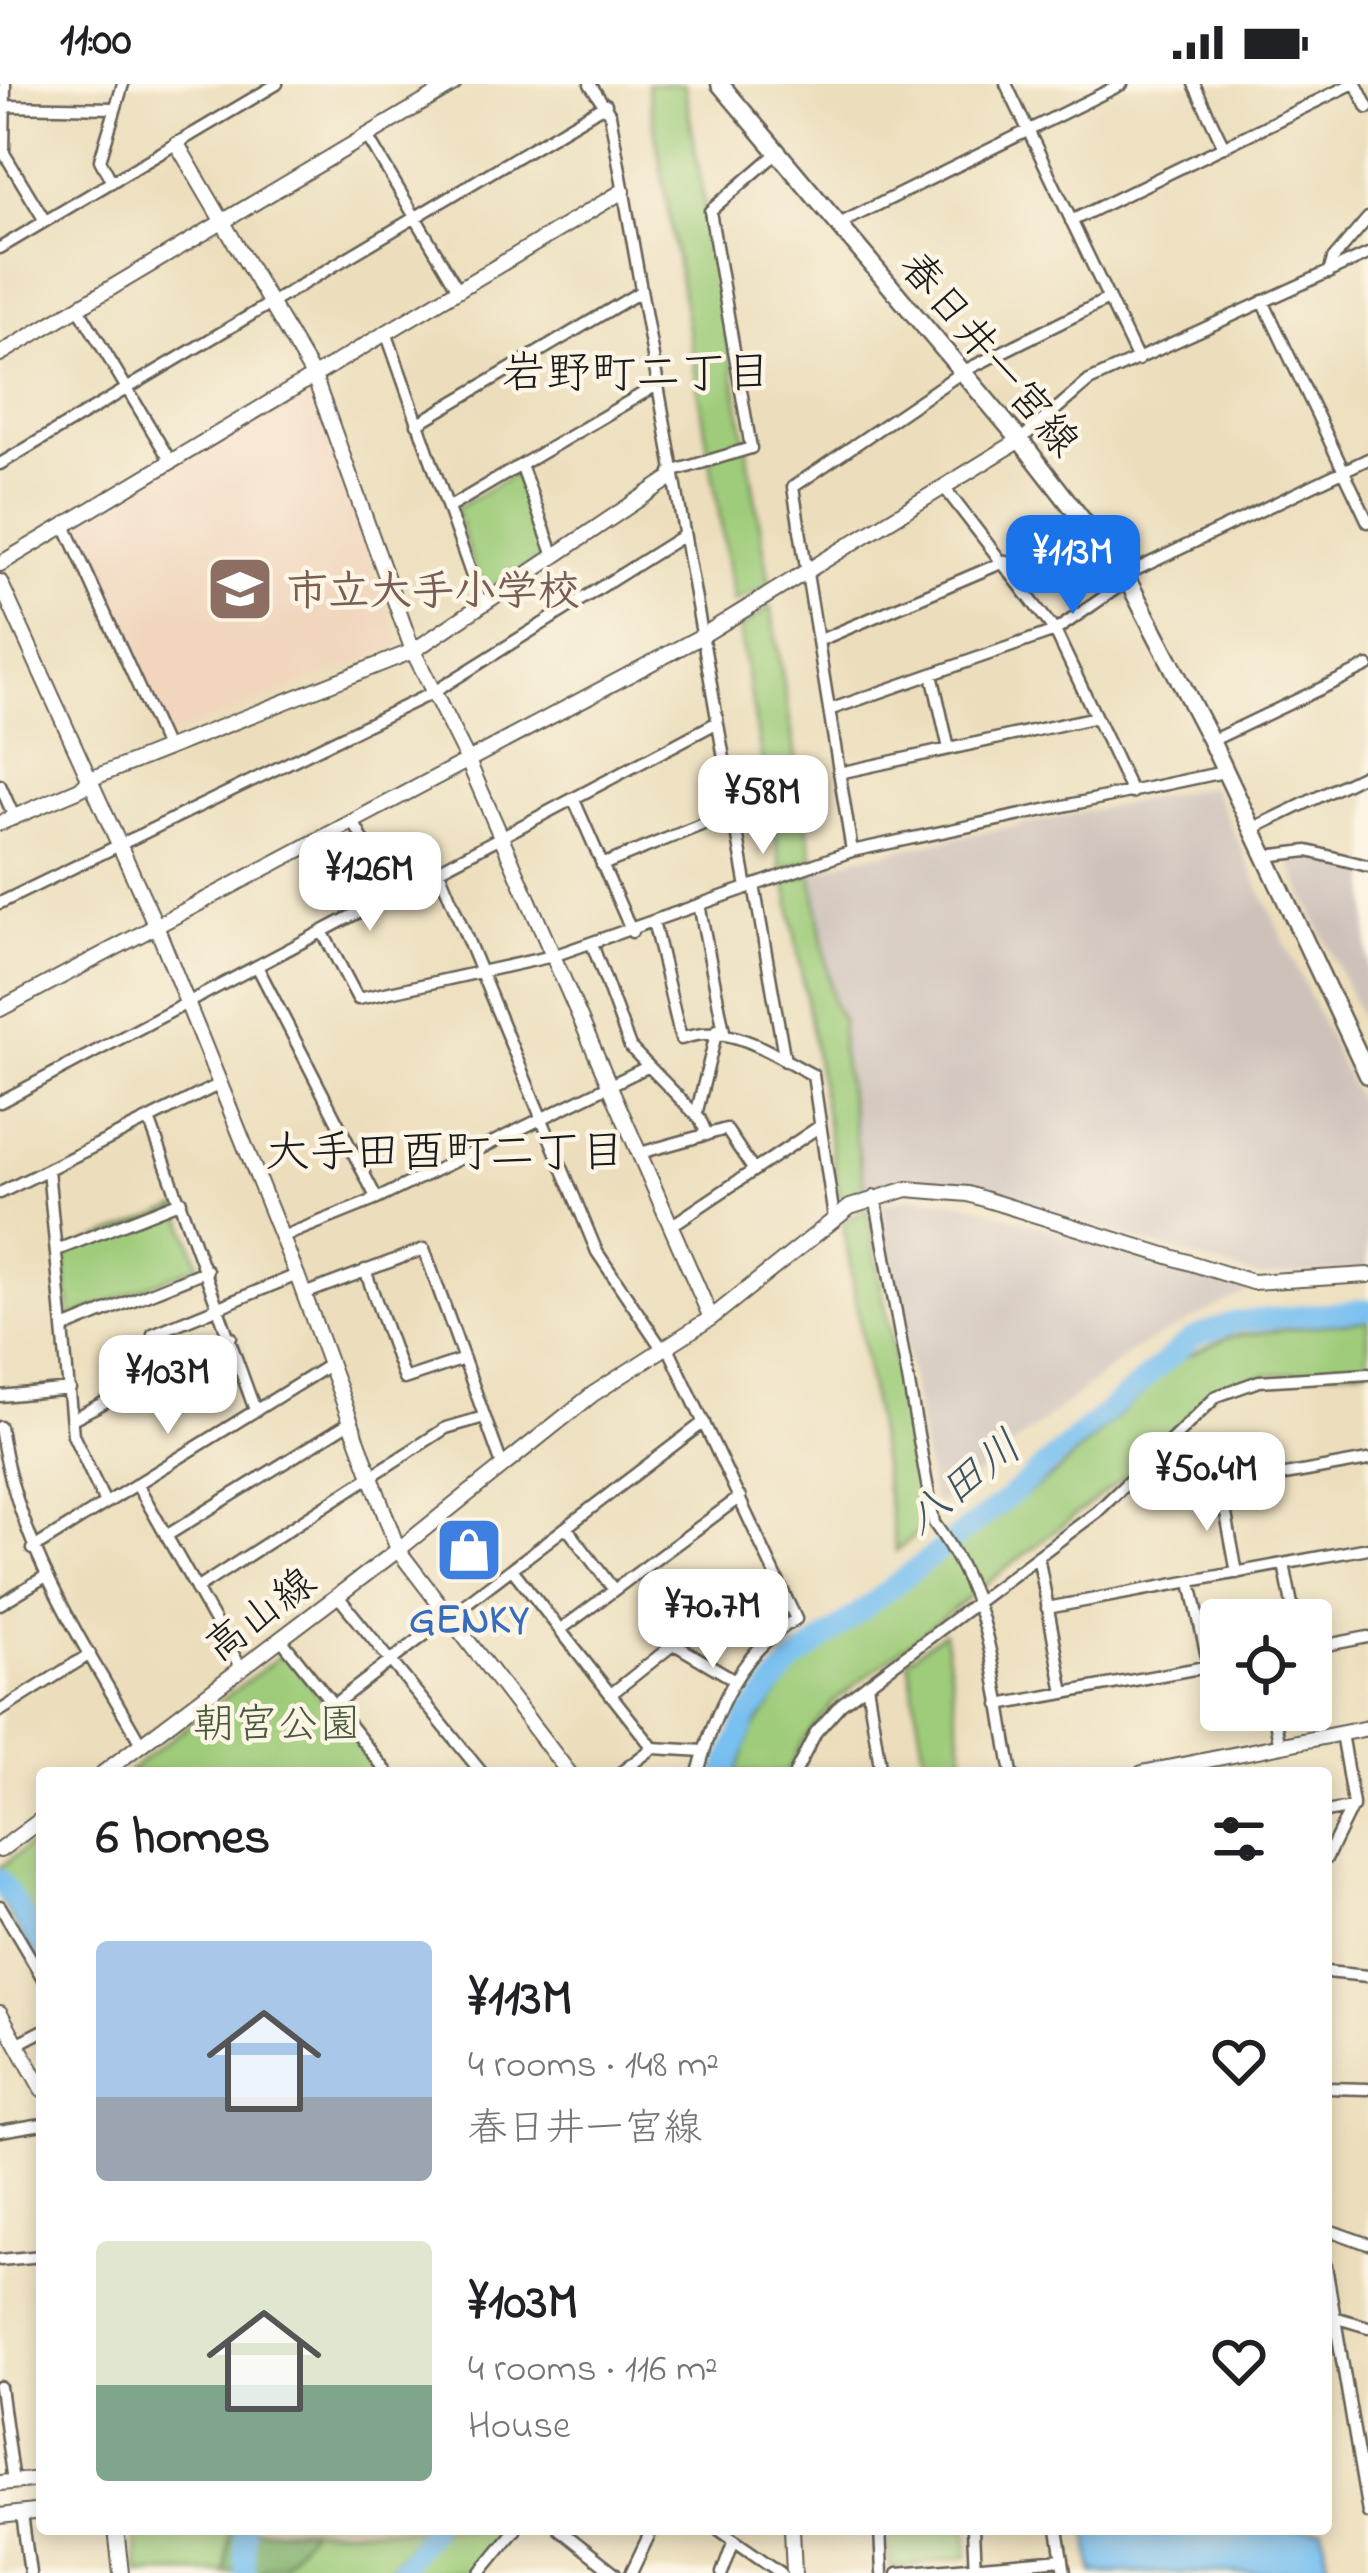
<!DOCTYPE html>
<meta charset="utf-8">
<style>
body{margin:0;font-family:"Indie Flower","Klee One",sans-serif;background:#f6f6f6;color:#202124;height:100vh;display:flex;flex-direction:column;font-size:45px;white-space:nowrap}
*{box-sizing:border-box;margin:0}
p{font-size:39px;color:#757577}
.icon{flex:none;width:66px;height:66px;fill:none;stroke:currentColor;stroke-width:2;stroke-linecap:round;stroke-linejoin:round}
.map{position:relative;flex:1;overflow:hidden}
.sheet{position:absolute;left:36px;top:1683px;width:1296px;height:768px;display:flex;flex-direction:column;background:#fff;border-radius:12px;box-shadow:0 6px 18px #0003}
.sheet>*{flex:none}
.tools{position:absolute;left:1200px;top:1515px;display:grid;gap:24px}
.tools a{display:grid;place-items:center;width:132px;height:132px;border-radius:12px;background:#fff;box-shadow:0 6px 18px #0003;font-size:60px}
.price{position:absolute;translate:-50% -102px;padding:0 27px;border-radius:24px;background:#fff;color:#222;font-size:39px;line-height:78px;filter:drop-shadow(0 3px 6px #0008)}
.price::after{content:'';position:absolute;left:50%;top:72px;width:36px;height:27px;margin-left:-18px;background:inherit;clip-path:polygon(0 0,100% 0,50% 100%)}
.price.active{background:#1a73e8;color:#fff}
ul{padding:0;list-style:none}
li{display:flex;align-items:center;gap:36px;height:300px;padding:0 60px}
li span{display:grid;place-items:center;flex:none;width:336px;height:240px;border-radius:12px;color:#555}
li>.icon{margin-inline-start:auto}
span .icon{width:144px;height:144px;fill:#fffc;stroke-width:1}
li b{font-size:51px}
h2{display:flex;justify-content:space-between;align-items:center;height:144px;padding:0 60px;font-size:51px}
.status{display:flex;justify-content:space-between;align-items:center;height:84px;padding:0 60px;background:#fff;direction:ltr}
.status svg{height:33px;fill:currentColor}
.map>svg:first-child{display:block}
.built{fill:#f1d5bd}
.industrial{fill:#cec1ba}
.green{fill:#9fcc7a;stroke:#5e744b;stroke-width:3}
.forest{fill:#7fb06a;stroke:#4e6643;stroke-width:3}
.water{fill:#78c0f0;stroke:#4a6e86;stroke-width:3}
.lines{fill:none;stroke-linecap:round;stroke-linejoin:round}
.river{stroke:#78c0f0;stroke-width:21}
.street-casing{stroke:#656054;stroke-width:15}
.secondary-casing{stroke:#656054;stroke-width:18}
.primary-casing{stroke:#656054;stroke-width:21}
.street{stroke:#fff;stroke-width:10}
.secondary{stroke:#fff;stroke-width:14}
.primary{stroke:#fff;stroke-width:16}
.labels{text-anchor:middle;stroke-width:9;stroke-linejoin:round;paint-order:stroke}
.street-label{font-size:42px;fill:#1c1c1c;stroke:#fcf5e5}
.education-label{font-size:42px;font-weight:bold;fill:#785e54;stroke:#fcf5e5;text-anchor:start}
.shop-label{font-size:42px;font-weight:bold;fill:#366cbe;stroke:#fcf5e5}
.park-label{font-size:42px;fill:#4a5a3d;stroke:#fcf5e5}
.neighbourhood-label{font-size:45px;fill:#1c1c1c;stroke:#fcf5e5}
.water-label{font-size:45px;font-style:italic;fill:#3c5566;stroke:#fcf5e5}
</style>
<div class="status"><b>11:00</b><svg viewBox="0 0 49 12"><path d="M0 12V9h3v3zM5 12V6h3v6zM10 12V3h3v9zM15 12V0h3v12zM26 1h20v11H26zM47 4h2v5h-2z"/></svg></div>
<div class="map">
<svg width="1368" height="2489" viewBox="0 0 1368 2489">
<rect width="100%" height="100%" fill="#fcf5e5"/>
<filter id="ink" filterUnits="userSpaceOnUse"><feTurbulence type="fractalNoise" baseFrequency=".00833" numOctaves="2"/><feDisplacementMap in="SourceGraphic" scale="24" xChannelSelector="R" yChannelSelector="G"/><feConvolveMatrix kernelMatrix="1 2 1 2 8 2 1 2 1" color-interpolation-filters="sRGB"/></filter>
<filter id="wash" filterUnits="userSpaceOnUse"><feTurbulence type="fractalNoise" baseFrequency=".004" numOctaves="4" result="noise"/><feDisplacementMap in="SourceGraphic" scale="48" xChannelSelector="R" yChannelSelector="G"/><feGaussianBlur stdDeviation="2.7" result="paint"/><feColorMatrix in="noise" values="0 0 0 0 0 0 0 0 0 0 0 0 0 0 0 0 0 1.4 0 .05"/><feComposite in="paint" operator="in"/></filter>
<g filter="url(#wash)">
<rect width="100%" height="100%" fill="#ecdebc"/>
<!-- built -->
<path class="built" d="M304,308L312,311L401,561L166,653L75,444Z"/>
<!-- industrial -->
<path class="industrial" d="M1207,703L1214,706L1368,1039V1184L1258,1193L954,1100L906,1098L865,1108L841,965L842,937L834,919L813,789L853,775Z
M1307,771L1368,786V949L1288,775Z
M912,1113L963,1118L1250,1206L1135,1265L939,1420L933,1416L881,1121Z"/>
<!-- green -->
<path class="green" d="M647,0H684L770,500L734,518Z
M515,390L545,473L482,509L455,425Z
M771,523L813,776L781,785L739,545Z
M812,790L833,919L842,937L841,965L865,1108L841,1120L786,798Z
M179,1123L199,1181L70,1234L64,1168Z
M867,1125L926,1443L896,1467L843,1138Z
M1368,1236V1284L1265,1291L1220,1302L1126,1392L833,1618L801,1659L787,1689H736L752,1646L805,1575L1057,1388L1179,1276L1231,1252Z
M944,1548L966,1689H927L908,1575Z
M281,1571H287L381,1689H126Z
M42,1752V1886L0,1814V1783Z
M133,2445H420L385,2489H139Z
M442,2445H509L473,2489H408Z
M886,2445H967L968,2473L891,2484Z"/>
<!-- forest -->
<path class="forest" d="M230,2445H308V2449L283,2481L265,2483L262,2489H225Z"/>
<!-- water -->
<path class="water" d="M1087,2445H1323L1328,2480L1271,2489H1093Z"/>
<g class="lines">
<!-- river -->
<path class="river" d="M724,1689L747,1633L792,1580L1009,1413L1192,1254L1234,1238L1368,1225
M0,1795L42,1862
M244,2445L245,2489
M398,2489L431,2445"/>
</g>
</g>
<g filter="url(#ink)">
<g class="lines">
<defs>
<path id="street" d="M5,0L4,69L45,137
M590,0L610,30L747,804
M1006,0L1138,276
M1194,0L1224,63
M1356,0L1368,24
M3,22L115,24
M367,52L459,207
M112,98L100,76L123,0
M1071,137L1352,0
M837,141L1122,0
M0,164L277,0
M1329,189L1333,175L1368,134
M1263,217L1368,438
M78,223L171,378
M387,251L482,521
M417,340L640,208
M1020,356L1089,297L1368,170
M0,380L606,20
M521,381L554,472
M671,388L751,364L710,127L777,69
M943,402L1055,547L1132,709
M448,424L657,301
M65,441L166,664
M1125,491L1368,375
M818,557L1006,477
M932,590L949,665
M829,626L1055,547L1127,497
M1211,657L1368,582
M839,689L1096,633
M0,701L15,735
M574,716L632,848
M354,739L393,812
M1252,745L1368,689
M852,767L793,403L962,288L1108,215
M1265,772L1308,767L1368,782
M602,781L733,728
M439,787L597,1168L663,1266
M754,801L785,977
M0,819L434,608L681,453
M700,825L724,947
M654,841L681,955C730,937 770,969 813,991L834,1134
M323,849L358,915L553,872L852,767L1224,688
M592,860L630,963L700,1035L707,1051
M258,884L377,1115
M0,1018L716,639
M696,1031L717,946
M149,1035L255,1326
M640,1069L726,1045L753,1085
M48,1085L73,1351L105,1419
M0,1109L220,1000
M875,1112L934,1439C992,1517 994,1596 1012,1689
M671,1142L820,1042
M282,1153L377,1115L647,983
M57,1166L181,1117
M365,1186L404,1295L464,1275
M304,1210L424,1165L502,1381
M64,1244L207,1186
M153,1250L297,1191
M668,1263L796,1535C739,1568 714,1629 698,1689
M0,1312L70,1305
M72,1335L231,1253
M0,1343C18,1464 82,1556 141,1660
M1135,1391L1174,1411L1368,1376
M137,1400L241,1584
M1221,1403L1237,1489
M567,1444L614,1506
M166,1452L350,1338
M32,1465L329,1281
M1038,1472L1064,1609
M1284,1480L1295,1536
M512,1485L653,1664
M1191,1498L1209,1583
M196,1505L446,1344L484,1333
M337,1511L482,1689
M0,1520L46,1492
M1047,1524L1368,1464
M560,1546L740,1413
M280,1554L388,1689
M1311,1564L1368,1553
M867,1600L881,1689
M611,1610L674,1560L735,1596
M333,1621L704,1338
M999,1621L1221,1580
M1273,1626L1280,1663
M0,1627L90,1570
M620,1689L653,1664L704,1667
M795,1689L816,1648L841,1620L1097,1428L1217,1312L1259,1297L1368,1290
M1326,1728L1353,1723
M1326,1775L1353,1720L1341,1649
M0,1822L42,1893
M1326,1888L1368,1892
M17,1960L42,1947
M1326,2004L1368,2005
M0,2047L42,2040
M1326,2145L1368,2160
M0,2176L42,2172
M1326,2182L1368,2429
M1334,2233L1368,2243
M0,2303L13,2398
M22,2430L30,2489
M559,2445L615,2489
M718,2445L781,2489
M880,2445L882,2489
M973,2445L975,2489
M1058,2445L1065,2489
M480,2489L516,2445
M631,2489L652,2445
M722,2489L734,2456
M898,2489L1063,2475"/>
<path id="secondary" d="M177,60L315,295L413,567L468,677L711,1234
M0,270L454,0
M0,480L623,107
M0,498L157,844L297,1191L398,1466L569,1689
M0,739L80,705L90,695L413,567L672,393
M0,925L700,553L1020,356
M103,1689L398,1466L593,1310L711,1234L850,1123L907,1105L968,1110L1252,1198L1368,1191
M1142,1689L1368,1644
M0,1766L42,1735
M0,1929L42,2005
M0,2399L42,2395
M0,2432L42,2427
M116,2445L121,2489
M792,2445L794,2489"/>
<path id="primary" d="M720,0L1020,356L1125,491L1211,657L1368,991"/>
</defs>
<!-- street casing -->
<use href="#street" class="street-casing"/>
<!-- secondary casing -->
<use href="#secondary" class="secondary-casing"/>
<!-- primary casing -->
<use href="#primary" class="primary-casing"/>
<!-- street -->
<use href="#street" class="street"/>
<!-- secondary -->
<use href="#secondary" class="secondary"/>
<!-- primary -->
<use href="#primary" class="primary"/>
</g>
</g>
<!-- icons -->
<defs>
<symbol id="school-square" viewBox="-11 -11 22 22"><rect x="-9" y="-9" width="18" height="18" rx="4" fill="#8d6e63" stroke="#fcf5e5"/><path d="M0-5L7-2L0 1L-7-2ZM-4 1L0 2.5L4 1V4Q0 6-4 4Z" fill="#fff"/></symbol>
<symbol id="shop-square" viewBox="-11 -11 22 22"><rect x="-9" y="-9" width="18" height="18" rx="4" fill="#3f7fe0" stroke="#fcf5e5"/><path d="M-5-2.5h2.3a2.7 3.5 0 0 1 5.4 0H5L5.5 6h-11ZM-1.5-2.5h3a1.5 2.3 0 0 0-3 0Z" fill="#fff"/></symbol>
</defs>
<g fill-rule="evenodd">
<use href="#school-square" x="202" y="467" width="76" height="76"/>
<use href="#shop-square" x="431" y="1428" width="76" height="76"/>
</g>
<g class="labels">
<!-- street labels -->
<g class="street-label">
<text transform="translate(991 269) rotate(50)" y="15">春日井一宮線</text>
<text transform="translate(259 1529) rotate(-37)" y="15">高山線</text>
</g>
<!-- education labels -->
<g class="education-label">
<text x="286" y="520">市立大手小学校</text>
</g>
<!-- shop labels -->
<g class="shop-label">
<text x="469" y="1548">GENKY</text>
</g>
<!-- park labels -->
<g class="park-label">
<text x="277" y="1653">朝宮公園</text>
</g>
<!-- neighbourhood labels -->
<g class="neighbourhood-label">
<text x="636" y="303">岩野町二丁目</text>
<text x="445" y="1082">大手田酉町二丁目</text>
</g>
<!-- water labels -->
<g class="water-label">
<text transform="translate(962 1397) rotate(-39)" y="16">八田川</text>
</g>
</g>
</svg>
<div class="tools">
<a><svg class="icon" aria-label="locate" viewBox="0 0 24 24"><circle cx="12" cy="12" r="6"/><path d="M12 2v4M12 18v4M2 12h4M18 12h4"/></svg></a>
</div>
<b class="price active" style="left:1073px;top:533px">¥113M</b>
<b class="price" style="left:763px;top:773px">¥58M</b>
<b class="price" style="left:370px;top:850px">¥126M</b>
<b class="price" style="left:168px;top:1353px">¥103M</b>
<b class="price" style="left:1207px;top:1450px">¥50.4M</b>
<b class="price" style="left:713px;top:1587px">¥70.7M</b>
<section class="sheet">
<h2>6 homes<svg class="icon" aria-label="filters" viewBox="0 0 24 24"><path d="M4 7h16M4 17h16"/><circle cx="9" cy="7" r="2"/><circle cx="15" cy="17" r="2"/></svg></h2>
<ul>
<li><span style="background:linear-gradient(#a9c7e8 65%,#9aa5b1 0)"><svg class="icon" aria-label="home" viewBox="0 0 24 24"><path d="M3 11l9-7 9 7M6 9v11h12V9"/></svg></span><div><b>¥113M</b><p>4 rooms · 148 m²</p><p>春日井一宮線</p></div><svg class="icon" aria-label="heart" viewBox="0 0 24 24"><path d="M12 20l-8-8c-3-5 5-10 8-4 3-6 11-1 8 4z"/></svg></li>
<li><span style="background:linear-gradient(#dfe7d0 60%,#7fa58c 0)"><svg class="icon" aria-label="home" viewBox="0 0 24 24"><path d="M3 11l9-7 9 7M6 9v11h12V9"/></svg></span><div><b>¥103M</b><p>4 rooms · 116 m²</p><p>House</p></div><svg class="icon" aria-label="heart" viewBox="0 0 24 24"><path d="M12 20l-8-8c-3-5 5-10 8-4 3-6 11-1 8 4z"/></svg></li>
</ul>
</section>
</div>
